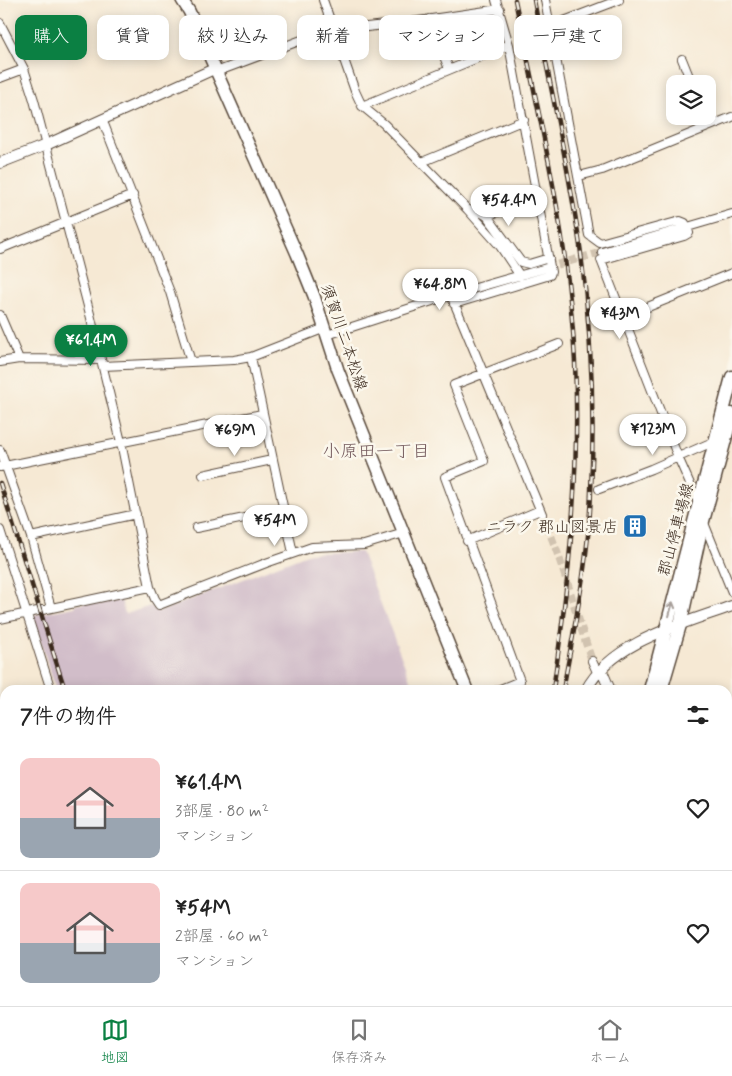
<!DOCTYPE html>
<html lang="ja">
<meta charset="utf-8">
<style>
body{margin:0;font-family:Mynerve,"Klee One",sans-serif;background:#f6f6f6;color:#222;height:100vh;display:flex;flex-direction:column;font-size:19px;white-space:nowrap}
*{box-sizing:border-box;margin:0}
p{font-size:16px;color:#767676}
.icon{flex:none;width:28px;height:28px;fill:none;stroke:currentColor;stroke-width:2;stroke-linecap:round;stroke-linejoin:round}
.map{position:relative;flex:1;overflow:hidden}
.panel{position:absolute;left:0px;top:685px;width:732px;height:321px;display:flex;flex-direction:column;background:#fff;border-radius:15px 15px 0 0;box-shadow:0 2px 12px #0003}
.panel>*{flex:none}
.guide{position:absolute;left:15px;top:15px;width:702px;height:45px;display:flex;gap:10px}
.buttons{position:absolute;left:666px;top:75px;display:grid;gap:10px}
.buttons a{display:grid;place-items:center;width:50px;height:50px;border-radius:10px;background:#fff;box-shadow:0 2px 12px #0003;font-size:25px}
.price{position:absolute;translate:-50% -42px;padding:0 11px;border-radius:18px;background:#fff;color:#222;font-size:16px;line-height:32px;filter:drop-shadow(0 1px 2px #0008)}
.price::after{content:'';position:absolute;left:50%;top:30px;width:15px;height:11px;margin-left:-8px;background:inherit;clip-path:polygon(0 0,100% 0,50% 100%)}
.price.selected{background:#0b8043;color:#fff}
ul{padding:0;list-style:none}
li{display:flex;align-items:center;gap:15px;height:125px;padding:0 20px}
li+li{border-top:1px solid #e0e0e0}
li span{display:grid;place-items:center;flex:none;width:140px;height:100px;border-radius:10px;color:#555}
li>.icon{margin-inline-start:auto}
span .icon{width:60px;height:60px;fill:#fffc;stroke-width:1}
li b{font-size:21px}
h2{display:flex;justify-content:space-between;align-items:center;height:60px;padding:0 20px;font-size:21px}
.pill{padding:0 18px;border-radius:10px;background:#fff;box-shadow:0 2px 12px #0003;font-size:18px;line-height:45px}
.pill.selected{background:#0b8043;color:#fff}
.tab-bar{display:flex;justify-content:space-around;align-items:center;height:70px;border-top:1px solid #e0e0e0;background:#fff;font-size:14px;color:#767676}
.tab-bar a{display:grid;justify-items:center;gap:2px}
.tab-bar .selected{color:#0b8043}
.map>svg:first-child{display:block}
.industrial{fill:#d1bdc9}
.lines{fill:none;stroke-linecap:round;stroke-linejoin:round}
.minor-tunnel{stroke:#d1c3b0;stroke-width:8;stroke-dasharray:8 4;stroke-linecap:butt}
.minor-casing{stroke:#574739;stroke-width:10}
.tertiary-casing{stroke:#574739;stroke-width:12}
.secondary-casing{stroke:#574739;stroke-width:14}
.primary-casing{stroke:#574739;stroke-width:15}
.minor{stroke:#fff;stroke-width:8}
.tertiary{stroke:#fff;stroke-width:10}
.secondary{stroke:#fff;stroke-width:11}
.primary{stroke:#fff;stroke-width:12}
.rail-casing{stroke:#3b2a1e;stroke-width:4.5}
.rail{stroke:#fbf7ec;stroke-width:2.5;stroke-dasharray:8;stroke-linecap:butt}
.oneway{stroke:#a79f9a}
.labels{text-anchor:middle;stroke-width:5;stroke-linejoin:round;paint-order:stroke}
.street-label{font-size:16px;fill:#3b2a1e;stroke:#fbf7ec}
.poi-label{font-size:16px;fill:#3b2a1e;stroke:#fbf7ec;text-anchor:end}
.neighbourhood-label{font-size:18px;fill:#73595c;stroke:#fbf7ec}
</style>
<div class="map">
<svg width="732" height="1006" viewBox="0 0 732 1006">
<rect width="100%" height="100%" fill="#fbf7ec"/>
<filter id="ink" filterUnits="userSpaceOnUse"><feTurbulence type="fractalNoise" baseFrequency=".02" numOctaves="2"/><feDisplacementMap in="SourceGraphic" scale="10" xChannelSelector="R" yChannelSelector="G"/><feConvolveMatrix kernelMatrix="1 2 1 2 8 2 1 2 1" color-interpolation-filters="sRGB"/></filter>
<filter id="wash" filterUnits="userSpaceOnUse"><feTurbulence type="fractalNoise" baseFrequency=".0096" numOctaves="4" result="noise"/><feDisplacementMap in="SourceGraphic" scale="20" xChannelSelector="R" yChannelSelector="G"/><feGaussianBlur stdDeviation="1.12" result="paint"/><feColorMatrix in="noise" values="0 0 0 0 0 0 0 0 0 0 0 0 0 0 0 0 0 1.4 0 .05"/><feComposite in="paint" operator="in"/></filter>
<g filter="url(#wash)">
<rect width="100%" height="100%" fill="#f6e9d4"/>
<!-- industrial -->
<path class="industrial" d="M361,552L414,690H56L32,615L75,607L76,605L120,596L125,614L151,606L159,612L310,553Z
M732,847V981L728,971V849Z
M41,1001H484L483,1006H42Z"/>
</g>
<g filter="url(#ink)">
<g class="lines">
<!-- minor-tunnel -->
<path class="minor-tunnel" d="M546,268L602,252
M542,514C563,561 575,612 592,661"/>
<defs>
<path id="minor" d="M323,0L355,91L362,106L384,124L468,210L500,246L520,276
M545,0L589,235L600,243L680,221L685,223L689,233L684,236L601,260L678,457L698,502
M429,19L449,69
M0,23L24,69L34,100L90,314L121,442L150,587L155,599L159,605L266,563L312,547L364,545L404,533
M551,26L619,0
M682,59L692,84
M216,72L323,32L411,22L500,9
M0,78L24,69
M362,106L509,45
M102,119L170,292L191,362
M422,162L524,120
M579,176L602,170L732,117
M468,210L479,211L487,216L521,262L529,264L549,258
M487,216L538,196
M0,249L133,195
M602,252L732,214
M451,295L542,514
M454,304L550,275L551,272L509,45L496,0
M0,315L19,359
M623,317L732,273
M327,335L451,295L546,268
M251,357L293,553
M0,362L19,359L101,360
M103,366L234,360L251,357L325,328
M0,450L31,537L51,608
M0,467L262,414
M203,475L272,460
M599,489L651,469L715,441
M704,523L732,592
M196,528L283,510
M0,530L51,690
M31,537L136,514
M467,541L540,510
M0,619L150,587
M592,661L597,672
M498,690L520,681L445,477L484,461L454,385L559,344
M728,762L732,760
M0,774L5,773
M0,829L5,852
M728,846L732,844
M0,928L5,927
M37,1001L38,1006
M674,1001L675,1006
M5,1006L25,1001"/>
<path id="tertiary" d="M0,163L46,145L214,69
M601,669L610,690
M586,690C612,641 683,624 732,606
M520,1006L521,1001"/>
<path id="secondary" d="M182,0L189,11L202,39L297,254L314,296L338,370L467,690
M591,1001L593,1006"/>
<path id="primary" d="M650,690L732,377
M661,690L680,625L703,521L732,414
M728,999L730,1006
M710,1001L711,1006"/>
</defs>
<!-- minor casing -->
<use href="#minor" class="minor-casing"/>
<!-- tertiary casing -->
<use href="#tertiary" class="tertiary-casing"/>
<!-- secondary casing -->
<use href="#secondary" class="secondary-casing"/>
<!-- primary casing -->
<use href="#primary" class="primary-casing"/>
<!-- minor -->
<use href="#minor" class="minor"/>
<!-- tertiary -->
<use href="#tertiary" class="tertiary"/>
<!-- secondary -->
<use href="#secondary" class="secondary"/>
<!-- primary -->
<use href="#primary" class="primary"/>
<defs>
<path id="rail" d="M515,0C540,120 569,239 575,362C580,472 569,581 553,690
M534,0C549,82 568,163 580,246C591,327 595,410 591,491C589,558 575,624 563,690
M0,483L65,690
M168,1001L170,1006
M500,1006L501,1001"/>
</defs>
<!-- rail casing -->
<use href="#rail" class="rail-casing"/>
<!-- rail -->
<use href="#rail" class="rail"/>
</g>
<!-- one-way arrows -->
<defs><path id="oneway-shaft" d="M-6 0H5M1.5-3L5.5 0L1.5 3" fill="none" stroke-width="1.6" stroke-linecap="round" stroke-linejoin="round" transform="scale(1.25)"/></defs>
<use class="oneway" href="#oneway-shaft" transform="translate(671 609) rotate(-75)"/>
</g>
<!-- icons -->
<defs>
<symbol id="building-square" viewBox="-11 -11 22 22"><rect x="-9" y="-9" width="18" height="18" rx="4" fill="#1f6fb2" stroke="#fbf7ec"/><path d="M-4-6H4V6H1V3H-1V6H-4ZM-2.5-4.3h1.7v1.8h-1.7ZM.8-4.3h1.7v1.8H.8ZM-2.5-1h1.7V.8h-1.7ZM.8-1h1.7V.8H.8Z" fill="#fff"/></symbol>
</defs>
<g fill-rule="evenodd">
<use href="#building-square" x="621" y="512" width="28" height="28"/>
</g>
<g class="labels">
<!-- street labels -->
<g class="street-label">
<text transform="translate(345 337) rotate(71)" y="6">須賀川二本松線</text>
<text transform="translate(675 529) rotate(-75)" y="6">郡山停車場線</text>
</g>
<!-- poi labels -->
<g class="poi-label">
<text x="618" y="532">ニラク 郡山図景店</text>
</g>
<!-- neighbourhood labels -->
<g class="neighbourhood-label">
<text x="376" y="457">小原田一丁目</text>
</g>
</g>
</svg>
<div class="buttons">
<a><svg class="icon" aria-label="layers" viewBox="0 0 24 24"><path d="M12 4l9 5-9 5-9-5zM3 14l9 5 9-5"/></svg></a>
</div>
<b class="price" style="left:509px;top:227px">¥54.4M</b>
<b class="price" style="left:440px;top:311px">¥64.8M</b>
<b class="price" style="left:620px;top:340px">¥43M</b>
<b class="price selected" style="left:91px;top:367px">¥61.4M</b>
<b class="price" style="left:653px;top:456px">¥123M</b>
<b class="price" style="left:235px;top:457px">¥69M</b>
<b class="price" style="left:275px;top:547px">¥54M</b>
<div class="guide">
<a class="pill selected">購入</a>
<a class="pill">賃貸</a>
<a class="pill">絞り込み</a>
<a class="pill">新着</a>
<a class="pill">マンション</a>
<a class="pill">一戸建て</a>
</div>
<section class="panel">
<h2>7件の物件<svg class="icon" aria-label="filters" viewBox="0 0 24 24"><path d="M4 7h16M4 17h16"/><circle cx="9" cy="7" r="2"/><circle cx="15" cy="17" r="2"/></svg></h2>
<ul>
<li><span style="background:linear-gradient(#f6c9c9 60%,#9aa5b1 0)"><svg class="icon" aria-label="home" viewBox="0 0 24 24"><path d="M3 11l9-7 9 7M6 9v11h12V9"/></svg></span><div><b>¥61.4M</b><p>3部屋 · 80 m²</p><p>マンション</p></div><svg class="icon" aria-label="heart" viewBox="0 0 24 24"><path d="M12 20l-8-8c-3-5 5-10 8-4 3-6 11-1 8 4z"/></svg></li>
<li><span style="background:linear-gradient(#f6c9c9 60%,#9aa5b1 0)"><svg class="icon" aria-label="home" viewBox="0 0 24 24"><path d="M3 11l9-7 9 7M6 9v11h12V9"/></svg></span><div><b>¥54M</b><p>2部屋 · 60 m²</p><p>マンション</p></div><svg class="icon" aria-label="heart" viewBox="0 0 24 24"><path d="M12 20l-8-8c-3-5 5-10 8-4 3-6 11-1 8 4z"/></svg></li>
</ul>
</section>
</div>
<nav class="tab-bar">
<a class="selected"><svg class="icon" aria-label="map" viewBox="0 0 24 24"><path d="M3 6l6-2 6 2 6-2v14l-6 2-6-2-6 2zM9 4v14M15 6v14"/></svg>地図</a>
<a><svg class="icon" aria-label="saved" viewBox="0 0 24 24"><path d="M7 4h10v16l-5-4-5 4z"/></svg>保存済み</a>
<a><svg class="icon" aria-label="home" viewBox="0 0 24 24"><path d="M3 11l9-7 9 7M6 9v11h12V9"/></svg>ホーム</a>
</nav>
